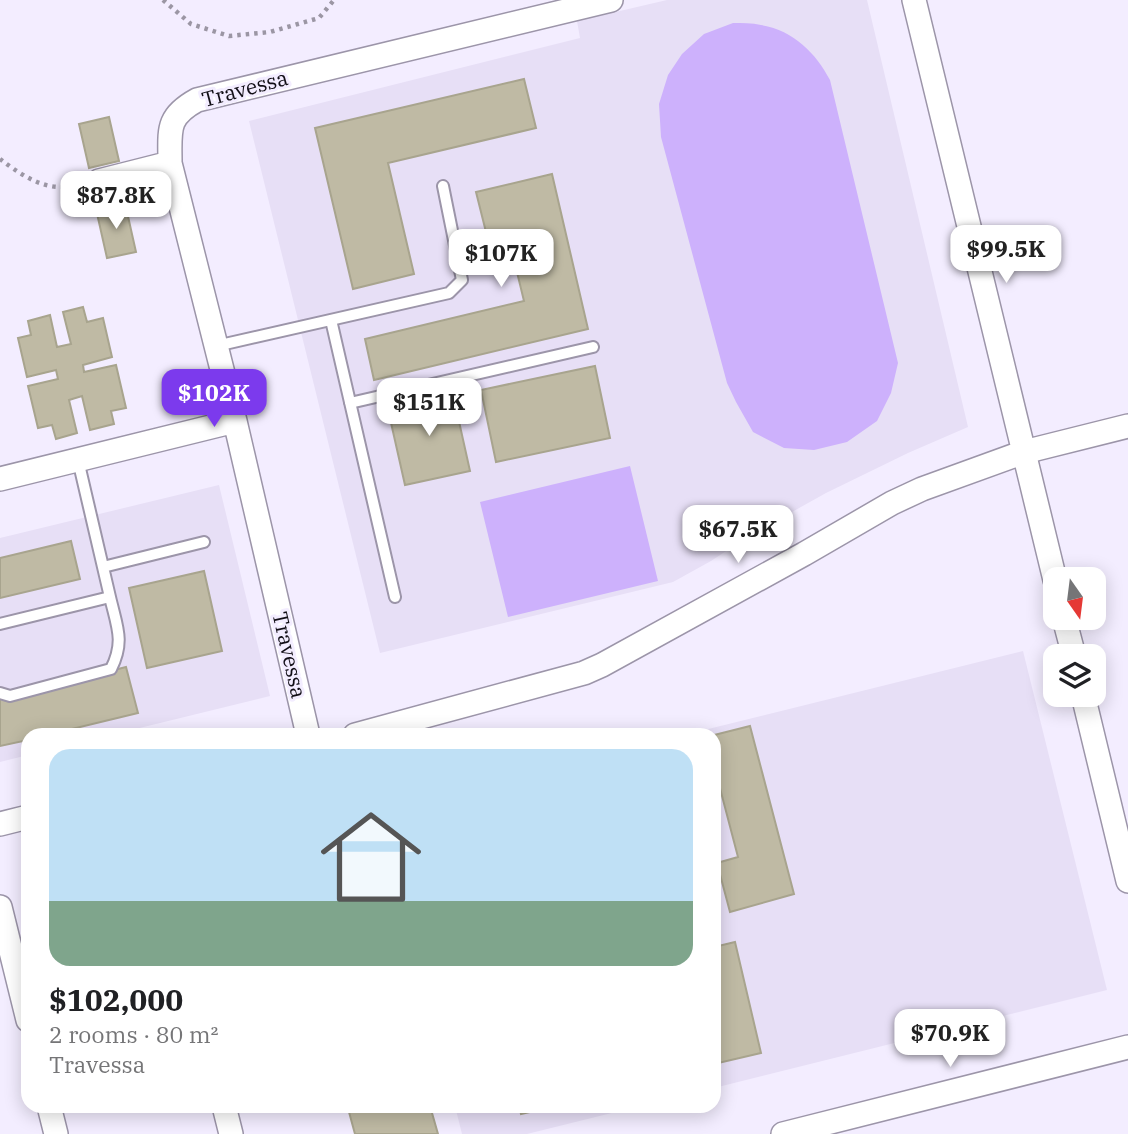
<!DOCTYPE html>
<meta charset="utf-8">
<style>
body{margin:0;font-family:"IBM Plex Serif",serif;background:#f2f2f2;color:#202124;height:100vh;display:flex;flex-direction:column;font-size:26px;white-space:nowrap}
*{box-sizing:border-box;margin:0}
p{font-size:23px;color:#757577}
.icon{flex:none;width:38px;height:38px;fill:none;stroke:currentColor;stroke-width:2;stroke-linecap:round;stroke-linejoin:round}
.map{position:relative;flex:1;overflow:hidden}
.panel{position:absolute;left:21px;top:728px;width:700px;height:385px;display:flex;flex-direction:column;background:#fff;border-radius:21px;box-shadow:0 4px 18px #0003}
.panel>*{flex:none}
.needle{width:46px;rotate:166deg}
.controls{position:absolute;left:1043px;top:567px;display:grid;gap:14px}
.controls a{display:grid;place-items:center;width:63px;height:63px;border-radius:14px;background:#fff;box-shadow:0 4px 18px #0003;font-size:35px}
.price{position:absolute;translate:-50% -60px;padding:0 16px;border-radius:14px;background:#fff;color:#222;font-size:23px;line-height:46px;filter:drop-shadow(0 2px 4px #0008)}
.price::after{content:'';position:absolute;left:50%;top:42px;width:21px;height:16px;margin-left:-10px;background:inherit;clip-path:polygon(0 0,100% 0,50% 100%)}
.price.on{background:#7c3aed;color:#fff}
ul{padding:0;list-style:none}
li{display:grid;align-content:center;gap:14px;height:371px;padding:0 28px}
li+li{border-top:2px solid #e0e0e0}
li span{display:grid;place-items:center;height:217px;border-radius:21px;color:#555}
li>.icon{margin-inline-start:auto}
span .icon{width:126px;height:126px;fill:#fffc;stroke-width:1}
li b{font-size:30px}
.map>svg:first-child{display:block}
.built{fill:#e7dff6}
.green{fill:#cdb1fc}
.building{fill:#bfbaa4;stroke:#a8a48e;stroke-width:2}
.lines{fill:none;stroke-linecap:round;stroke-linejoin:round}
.lane-casing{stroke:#9c95a9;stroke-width:14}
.street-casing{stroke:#9c95a9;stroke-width:26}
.path{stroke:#9b96a4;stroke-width:4.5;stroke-dasharray:3.5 5;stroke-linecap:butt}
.lane{stroke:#fff;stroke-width:10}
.street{stroke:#fff;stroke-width:23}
.labels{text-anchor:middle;stroke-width:6;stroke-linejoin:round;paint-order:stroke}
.street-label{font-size:21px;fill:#110e16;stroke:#f3edff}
</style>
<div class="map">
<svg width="1128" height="1134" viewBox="0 0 1128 1134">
<rect width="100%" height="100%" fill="#f3edff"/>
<!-- built -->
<path class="built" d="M667,0H867L968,427L908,453L826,493L749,536L711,561L673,582L380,653L249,121L580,38L577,21Z
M219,485L270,696L111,735H28V755L0,762V538Z
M1023,651L1107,990L714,1088V735H684Z
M455,1106H640L527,1134H462Z"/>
<!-- green -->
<path class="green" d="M733,23C742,23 752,23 761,25C793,30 816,53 830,80L898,363L891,393L877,421L847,442L814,450L784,448L753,432L736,402L727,383L661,137L659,104L668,75L682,54L704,34Z
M630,466L658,581L508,617L480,502Z"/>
<!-- building -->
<path class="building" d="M524,79L536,128L388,163L414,274L353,289L315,128Z
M109,117L119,161L89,168L79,124Z
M552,174L588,329L374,380L365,339L524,301L508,235L488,240L476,192Z
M125,203L136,252L107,258L96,209Z
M83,307L87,322L103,318L112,357L83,365L84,372L116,365L126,408L111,411L114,424L90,430L82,396L69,400L77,433L56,439L52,425L38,428L28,386L58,379L56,370L27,377L18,338L31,335L28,321L50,315L57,347L71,344L63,312Z
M595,366L610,438L496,462L481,390Z
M452,390L470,471L405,485L387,405Z
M71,541L80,579L0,598V558Z
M204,571L222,651L147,668L129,588Z
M126,667L138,713L47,735H28V740L0,746V699Z
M750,726L794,894L730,912L717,863L738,857L716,773L714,774V735Z
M735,942L761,1053L714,1064V947Z
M371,1106H430L438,1134H355L349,1112Z
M519,1106H556L521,1114Z"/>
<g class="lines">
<defs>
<path id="lane" d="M331,320L395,597
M216,346L449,293L462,280L443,186
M350,403L593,347
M78,460L110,597
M103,567L204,542
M0,624L110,597C117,627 125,641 111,669L10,696L0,693"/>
<path id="street" d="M914,0L1055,580
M99,181L170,163
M0,479L235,421
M1064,618L1074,656
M1083,695L1128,881
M308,735L235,421L170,163C170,130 166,117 197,100L611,0
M355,735L584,673L602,665L804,554L892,503L922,489L1024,452L1128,426
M0,824L28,817
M0,907L28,1020
M49,1106L56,1134
M224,1106L231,1134
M783,1134L1128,1047"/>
</defs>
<!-- lane casing -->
<use href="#lane" class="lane-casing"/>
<!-- street casing -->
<use href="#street" class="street-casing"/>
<!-- path -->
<path class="path" d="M163,0L191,24L229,36L270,32L319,18L334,0
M0,159C17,172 40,188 62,187C68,187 74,185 79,184"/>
<!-- lane -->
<use href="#lane" class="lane"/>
<!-- street -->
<use href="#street" class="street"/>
</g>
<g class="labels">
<!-- street labels -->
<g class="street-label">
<text transform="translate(245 89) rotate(-15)" y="7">Travessa</text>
<text transform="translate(289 655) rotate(77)" y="7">Travessa</text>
</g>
</g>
</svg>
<div class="controls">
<a><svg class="needle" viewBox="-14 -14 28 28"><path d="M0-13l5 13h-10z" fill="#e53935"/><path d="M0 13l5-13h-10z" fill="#757577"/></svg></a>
<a><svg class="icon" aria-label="layers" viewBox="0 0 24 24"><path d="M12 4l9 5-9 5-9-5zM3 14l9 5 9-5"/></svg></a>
</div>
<b class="price" style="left:116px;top:231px">$87.8K</b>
<b class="price" style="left:1006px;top:285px">$99.5K</b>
<b class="price" style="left:501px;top:289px">$107K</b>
<b class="price on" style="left:214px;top:429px">$102K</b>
<b class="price" style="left:429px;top:438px">$151K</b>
<b class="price" style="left:738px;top:565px">$67.5K</b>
<b class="price" style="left:950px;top:1069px">$70.9K</b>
<section class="panel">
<ul>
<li><span style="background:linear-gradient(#bfe0f5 70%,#7fa58c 0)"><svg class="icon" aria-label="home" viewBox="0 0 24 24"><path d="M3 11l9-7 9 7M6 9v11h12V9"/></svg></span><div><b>$102,000</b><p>2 rooms · 80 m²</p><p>Travessa</p></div></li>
</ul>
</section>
</div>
